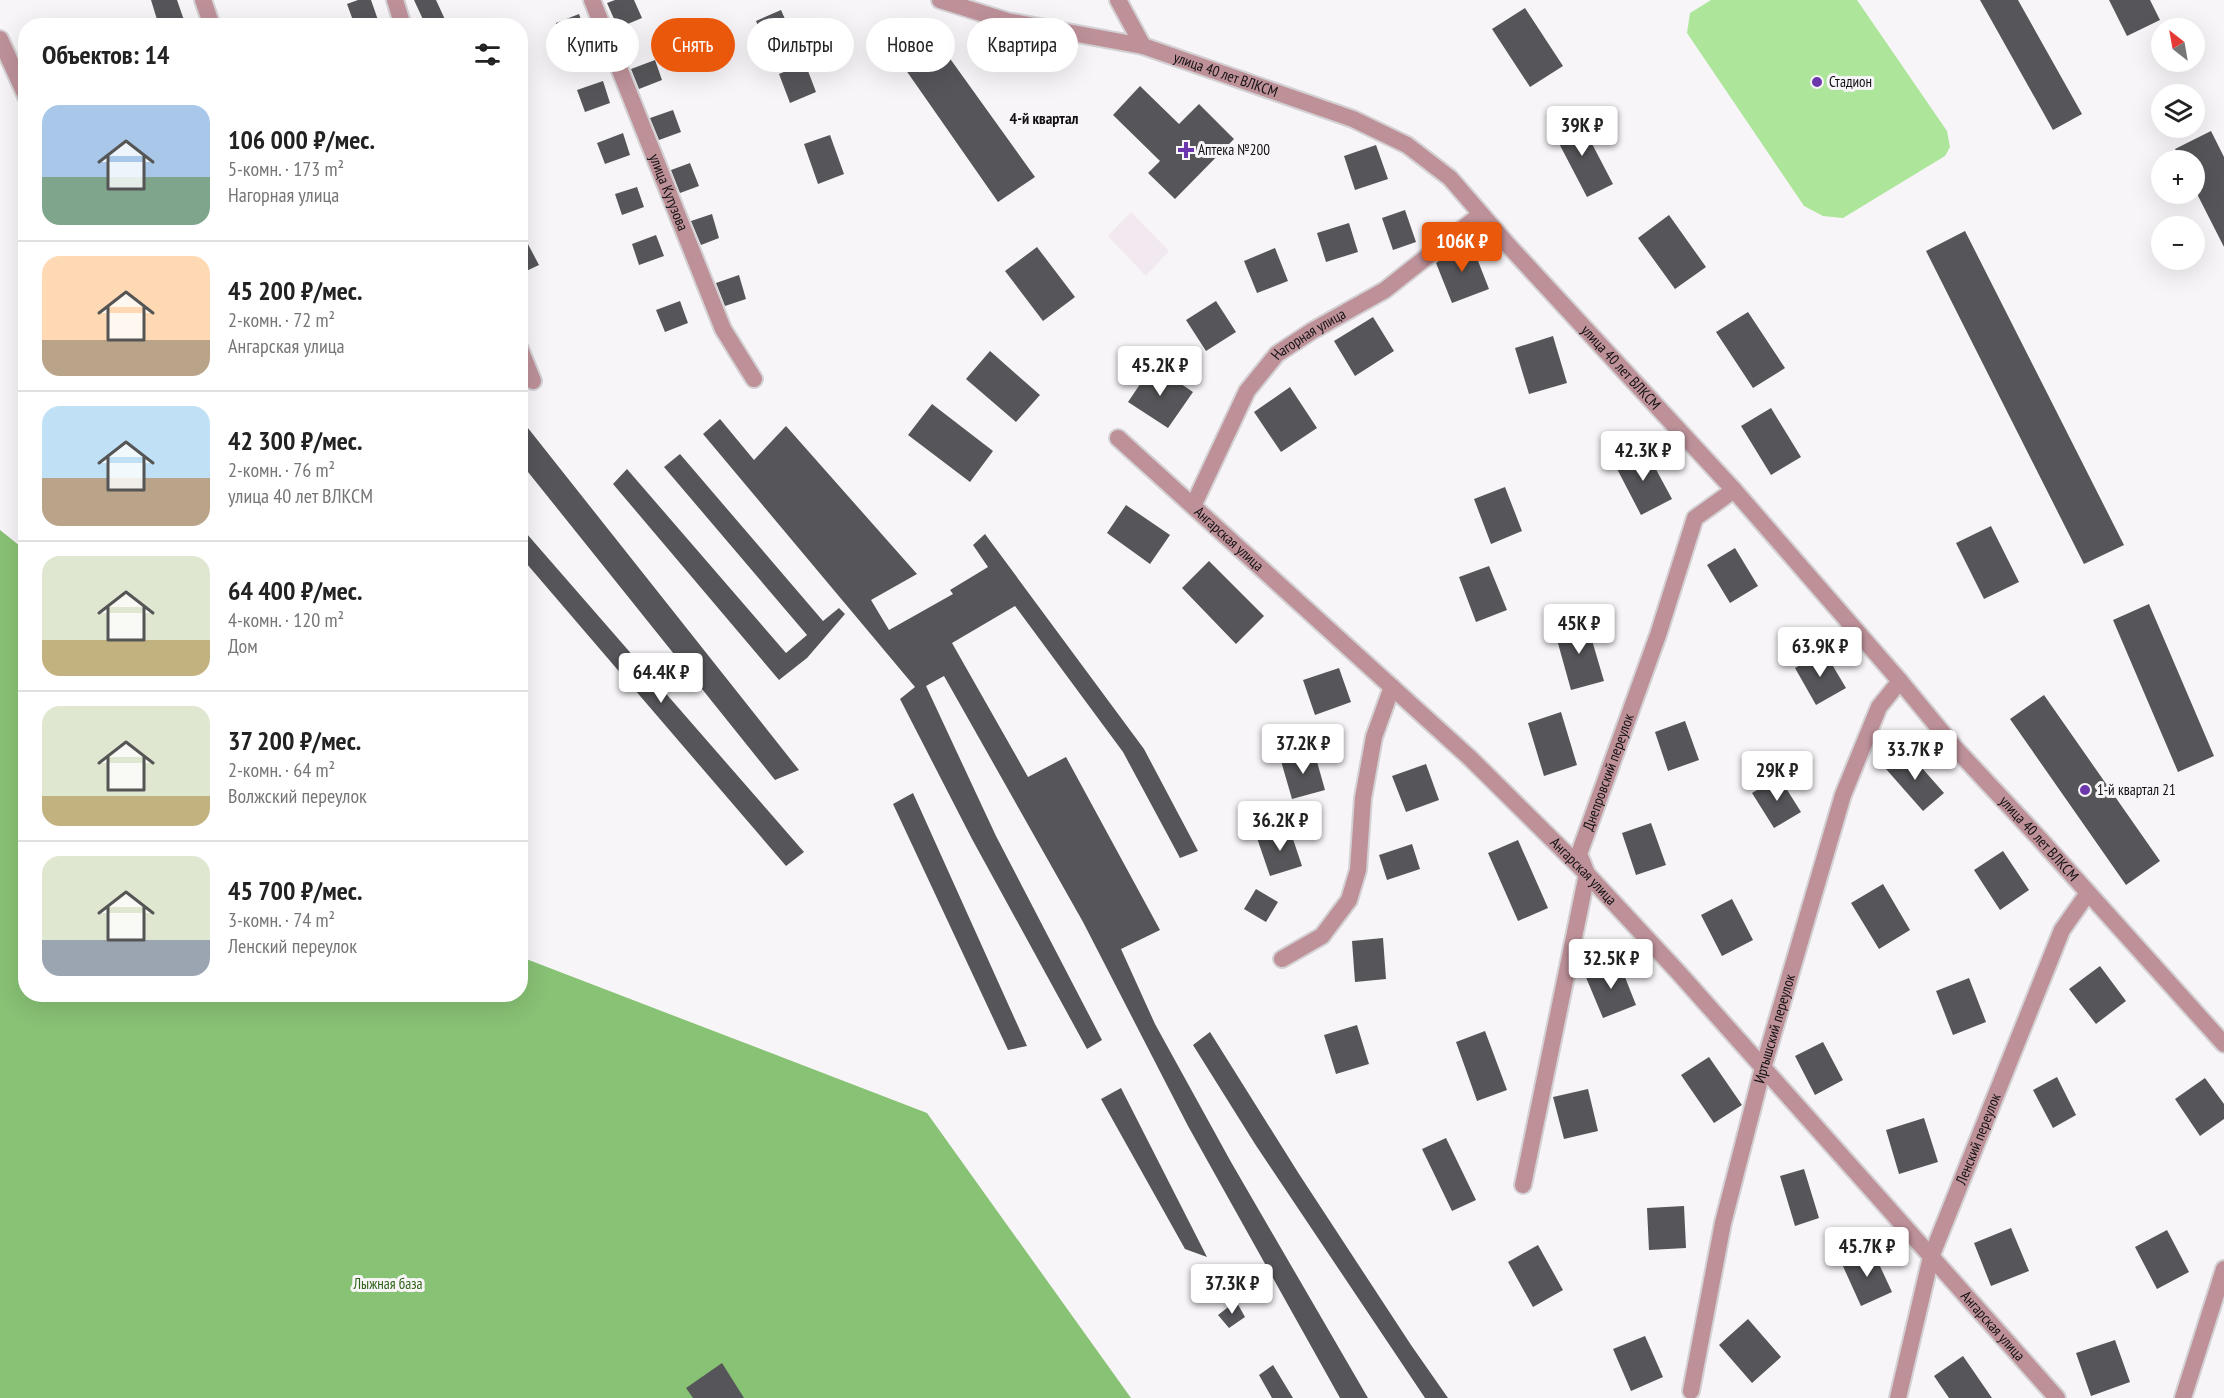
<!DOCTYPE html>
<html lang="ru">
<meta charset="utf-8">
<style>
body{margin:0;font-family:"PT Sans Narrow",sans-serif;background:#f2f2f2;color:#222;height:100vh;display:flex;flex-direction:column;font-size:22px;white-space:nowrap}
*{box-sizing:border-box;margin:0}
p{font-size:20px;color:#767676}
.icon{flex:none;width:33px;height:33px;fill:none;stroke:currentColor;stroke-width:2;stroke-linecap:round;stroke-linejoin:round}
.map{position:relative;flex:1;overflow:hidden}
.side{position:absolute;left:18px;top:18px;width:510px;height:984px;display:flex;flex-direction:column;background:#fff;border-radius:24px;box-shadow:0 6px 24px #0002}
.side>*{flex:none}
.guide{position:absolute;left:546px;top:18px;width:570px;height:54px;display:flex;gap:12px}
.needle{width:39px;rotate:329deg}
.buttons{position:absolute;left:2151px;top:18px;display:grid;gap:12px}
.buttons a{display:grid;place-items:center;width:54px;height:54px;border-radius:50%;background:#fff;box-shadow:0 6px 24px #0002;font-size:30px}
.price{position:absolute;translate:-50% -51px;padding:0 14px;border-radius:6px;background:#fff;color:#222;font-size:20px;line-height:39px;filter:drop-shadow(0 2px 3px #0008)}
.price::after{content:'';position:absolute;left:50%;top:36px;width:18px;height:14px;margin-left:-9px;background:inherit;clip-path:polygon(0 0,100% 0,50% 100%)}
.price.current{background:#ea580c;color:#fff}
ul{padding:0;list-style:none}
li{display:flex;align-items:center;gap:18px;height:150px;padding:0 24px}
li+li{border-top:2px solid #e0e0e0}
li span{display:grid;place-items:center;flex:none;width:168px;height:120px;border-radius:18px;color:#555}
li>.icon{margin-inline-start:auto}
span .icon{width:72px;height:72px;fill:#fffc;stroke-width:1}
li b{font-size:26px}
h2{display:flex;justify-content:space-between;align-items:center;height:72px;padding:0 24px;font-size:26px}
.tag{padding:0 21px;border-radius:27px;background:#fff;box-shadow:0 6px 24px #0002;font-size:21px;line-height:54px}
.tag.current{background:#ea580c;color:#fff}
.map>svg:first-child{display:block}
.built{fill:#f1e8f0}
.green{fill:#ade69b}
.forest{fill:#88c275}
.building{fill:#56565a}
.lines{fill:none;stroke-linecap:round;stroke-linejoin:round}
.minor-casing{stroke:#d3d1d3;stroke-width:20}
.tertiary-casing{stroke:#d3d1d3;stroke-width:20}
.minor{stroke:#be9199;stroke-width:16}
.tertiary{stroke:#be9199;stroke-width:16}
.poi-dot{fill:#6c37ad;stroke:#f8f5f8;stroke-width:2}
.labels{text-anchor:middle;stroke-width:6;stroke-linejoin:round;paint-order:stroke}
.street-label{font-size:15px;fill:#121112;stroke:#f8f5f8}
.poi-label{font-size:15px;fill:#121112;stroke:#f8f5f8;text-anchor:start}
.park-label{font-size:15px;fill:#2f651a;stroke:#f8f5f8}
.neighbourhood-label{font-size:16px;font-weight:bold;fill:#121112;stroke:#f8f5f8}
</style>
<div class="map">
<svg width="2224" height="1398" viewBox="0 0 2224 1398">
<rect width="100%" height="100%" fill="#f8f5f8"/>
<!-- built -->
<path class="built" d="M1131,212L1169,251L1146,276L1108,236Z"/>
<!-- green -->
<path class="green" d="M1711,0H1857L1947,131L1950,147L1945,156L1843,218L1823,216L1804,206L1687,33L1690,13Z"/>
<!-- forest -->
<path class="forest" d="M0,530L25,550L26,994H520L521,957L927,1113L1131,1398H0Z"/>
<!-- building -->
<path class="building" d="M151,0H177L186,26H159Z
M358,0H371L378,20L364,26H355L347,4Z
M414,0H436L448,26H426Z
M615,0H634L642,18L618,28L607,3Z
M1980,0H2018L2082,114L2053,130Z
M2109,0H2150L2160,20L2127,36Z
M1525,8L1563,66L1530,87L1492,29Z
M781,10L793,37L768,49L756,21Z
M579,14L587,36L565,45L556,23Z
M923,21L1035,177L998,202L887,43Z
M655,60L662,80L639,89L631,69Z
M805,63L816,92L790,103L779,74Z
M603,81L610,103L585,112L577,90Z
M1140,86L1179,124L1199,104L1234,139L1175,199L1148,173L1160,161L1113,115Z
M673,110L681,132L659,140L650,118Z
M1578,117L1613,184L1587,197L1552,130Z
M2211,131L2224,157V247L2194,188V160H2181L2175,149Z
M623,133L630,155L605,164L597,143Z
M830,135L844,174L818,184L804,144Z
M1376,145L1388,179L1355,190L1344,156Z
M690,163L699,186L680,193L671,170Z
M637,187L644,207L622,215L615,194Z
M1405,210L1416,242L1393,250L1382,218Z
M712,214L719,238L701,245L691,221Z
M1669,215L1706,267L1675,289L1638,238Z
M1349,223L1358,252L1326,262L1317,233Z
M520,229L539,265L520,274Z
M1965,231L2124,545L2084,564L1926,251Z
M656,235L664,256L639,265L632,244Z
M1471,243L1489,289L1452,303L1436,263L1452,250Z
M1037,247L1075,297L1043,321L1005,271Z
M1275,248L1288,281L1257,293L1244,261Z
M739,275L746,299L725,306L716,283Z
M680,301L688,323L665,332L656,310Z
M1216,301L1236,332L1206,351L1186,320Z
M1748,312L1785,368L1753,388L1716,332Z
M1373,317L1394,351L1355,376L1334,341Z
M1553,336L1567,383L1529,394L1515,348Z
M990,351L1040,395L1016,422L966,379Z
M1153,365L1193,392L1168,428L1128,402Z
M1290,387L1317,428L1281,452L1254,412Z
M932,404L993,451L970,482L908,435Z
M1771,408L1801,457L1771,475L1741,426Z
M520,418L799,770L775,780L520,462Z
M720,419L754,460L786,426L917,574L871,600L889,630L953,594L950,590L988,567L973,545L985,534L1144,749L1198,851L1180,858L1123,752L1015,606L952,643L1028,777L1066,757L1160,930L1121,949L1155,1024L1231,1162L1368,1398H1340L1188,1126L1083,922L944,676L926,686L996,836L1102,1040L1087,1049L972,839L900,699L915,687L703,434Z
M1645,449L1672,499L1641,515L1615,465Z
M680,454L823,621L839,608L845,614L807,658L779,680L613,484L627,469L786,653L807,635L664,467Z
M1505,487L1522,531L1491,544L1474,499Z
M1126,505L1170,535L1150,564L1107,533Z
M520,526L804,852L786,866L520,556Z
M1991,526L2019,582L1984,599L1956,543Z
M1735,548L1758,586L1730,603L1707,565Z
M1209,561L1264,616L1236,644L1182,588Z
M1489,566L1507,610L1476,622L1459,577Z
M2149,604L2214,756L2178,772L2113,620Z
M1586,620L1604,681L1571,690L1554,629Z
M1824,651L1846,688L1816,705L1795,668Z
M1339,668L1351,702L1315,715L1303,680Z
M2044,695L2160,861L2126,885L2010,719Z
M1561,712L1577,765L1544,776L1528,723Z
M1685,721L1699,760L1668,771L1655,732Z
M1314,751L1325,790L1292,799L1281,761Z
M1907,751L1944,793L1923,811L1886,769Z
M1426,764L1439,800L1406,812L1392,776Z
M1779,777L1801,812L1774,828L1752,793Z
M913,793L1027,1046L1008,1050L893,804Z
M1651,823L1666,865L1636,875L1622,833Z
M1289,827L1302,866L1270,876L1257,838Z
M1518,840L1548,908L1518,921L1488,853Z
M1412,844L1420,869L1387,880L1379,855Z
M2003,851L2029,890L2000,910L1974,870Z
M1883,884L1910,930L1879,949L1851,903Z
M1256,889L1278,902L1266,922L1244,909Z
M1732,899L1753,940L1722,956L1701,915Z
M1383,938L1386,979L1355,982L1352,941Z
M1619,962L1636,1005L1603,1018L1585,975Z
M2100,966L2126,1001L2096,1024L2069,989Z
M1969,978L1986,1022L1953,1035L1936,991Z
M1357,1025L1369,1064L1336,1074L1324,1035Z
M1485,1031L1507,1090L1477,1101L1456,1042Z
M1210,1032L1299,1174L1411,1345L1448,1398H1425L1255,1144L1193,1045Z
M1823,1042L1843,1080L1815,1095L1795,1056Z
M1709,1057L1742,1105L1714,1123L1681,1075Z
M2057,1077L2076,1115L2053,1128L2033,1090Z
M2205,1078L2224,1104V1119L2200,1136L2175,1099Z
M1121,1088L1207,1257L1185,1249L1101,1099Z
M1588,1089L1598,1131L1564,1139L1553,1097Z
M1924,1118L1938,1162L1899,1174L1886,1130Z
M1446,1138L1476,1200L1452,1211L1422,1149Z
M1804,1169L1819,1218L1795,1226L1780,1176Z
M1684,1206L1686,1248L1649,1250L1647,1208Z
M2011,1228L2029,1271L1991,1286L1974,1243Z
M2167,1230L2189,1272L2157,1289L2135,1247Z
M1538,1245L1563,1290L1533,1307L1508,1262Z
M1873,1251L1892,1292L1861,1306L1842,1264Z
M1236,1301L1245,1317L1229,1328L1218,1315Z
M1748,1319L1781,1357L1752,1383L1719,1345Z
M1645,1336L1663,1377L1631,1391L1613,1349Z
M2115,1340L2130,1382L2091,1396L2076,1353Z
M1963,1356L1992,1398H1949L1934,1376Z
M722,1363L744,1398H693L686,1388Z
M1273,1365L1293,1398H1272L1259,1375Z"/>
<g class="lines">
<defs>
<g id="minor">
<path d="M203,0L212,26"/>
<path d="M395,0L403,26"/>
<path id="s1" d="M592,0L723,329L754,379"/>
<path d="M0,39L26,96"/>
<path d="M520,349L533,381"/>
<path id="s2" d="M1118,438L1471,759L1587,874L1678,972L2057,1398"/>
<path id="s3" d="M1193,506L1247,391L1277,354L1312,331L1385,290L1481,214"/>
<path d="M1282,959L1322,936L1349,900L1358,870L1363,798L1374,737L1392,687"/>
<path id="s4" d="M1523,1185L1587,874L1579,854L1658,635L1695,518L1734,490"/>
<path id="s5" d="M1691,1391L1723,1223L1763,1068L1843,795L1879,707L1900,681"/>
<path id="s6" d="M1898,1398L1931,1257L2062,930L2088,893"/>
<path d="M2183,1398L2224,1269"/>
</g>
<g id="tertiary">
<path id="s7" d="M940,0L1007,21L1143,46L1353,119L1407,145L1450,178L1508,245L1734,490L1900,681L1956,749L2039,838L2224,1044"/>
<path d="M1118,0L1143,46"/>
</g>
</defs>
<!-- minor casing -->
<use href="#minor" class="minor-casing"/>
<!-- tertiary casing -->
<use href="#tertiary" class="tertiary-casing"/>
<!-- minor -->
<use href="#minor" class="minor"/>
<!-- tertiary -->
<use href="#tertiary" class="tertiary"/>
</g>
<!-- markers -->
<g class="poi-dot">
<circle cx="1817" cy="82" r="6"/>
<path d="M1183 141h6v6h6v6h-6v6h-6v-6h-6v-6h6z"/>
<circle cx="2085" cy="790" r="6"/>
</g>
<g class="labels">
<!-- street labels -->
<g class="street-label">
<text dy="5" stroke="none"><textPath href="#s7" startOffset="296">улица 40 лет ВЛКСМ</textPath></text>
<text dy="5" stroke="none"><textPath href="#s1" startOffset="207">улица Кутузова</textPath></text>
<text dy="5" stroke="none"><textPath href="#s3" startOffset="212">Нагорная улица</textPath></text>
<text dy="5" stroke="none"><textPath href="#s7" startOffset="800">улица 40 лет ВЛКСМ</textPath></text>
<text dy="5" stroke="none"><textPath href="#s2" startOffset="150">Ангарская улица</textPath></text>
<text dy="5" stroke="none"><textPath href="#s4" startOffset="426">Днепровский переулок</textPath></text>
<text dy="5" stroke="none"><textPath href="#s7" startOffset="1430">улица 40 лет ВЛКСМ</textPath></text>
<text dy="5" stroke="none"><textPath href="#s2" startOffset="636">Ангарская улица</textPath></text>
<text dy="5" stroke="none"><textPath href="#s5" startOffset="372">Иртышский переулок</textPath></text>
<text dy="5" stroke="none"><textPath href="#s6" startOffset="272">Ленский переулок</textPath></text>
<text dy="5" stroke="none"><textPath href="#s2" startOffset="1248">Ангарская улица</textPath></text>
</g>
<!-- poi labels -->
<g class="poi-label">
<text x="1829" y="87">Стадион</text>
<text x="1198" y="155">Аптека №200</text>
<text x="2097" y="795">1-й квартал 21</text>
</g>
<!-- park labels -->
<g class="park-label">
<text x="388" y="1289">Лыжная база</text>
</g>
<!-- neighbourhood labels -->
<g class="neighbourhood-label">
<text x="1044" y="124">4-й квартал</text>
</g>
</g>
</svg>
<div class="buttons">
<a><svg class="needle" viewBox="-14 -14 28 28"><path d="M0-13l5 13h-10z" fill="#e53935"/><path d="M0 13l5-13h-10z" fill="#767676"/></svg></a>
<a><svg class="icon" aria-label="layers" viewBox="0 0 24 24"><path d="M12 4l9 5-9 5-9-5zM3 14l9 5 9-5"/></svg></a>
<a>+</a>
<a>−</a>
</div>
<b class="price" style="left:1582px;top:157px">39K ₽</b>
<b class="price current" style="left:1462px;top:273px">106K ₽</b>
<b class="price" style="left:1160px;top:397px">45.2K ₽</b>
<b class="price" style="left:1643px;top:482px">42.3K ₽</b>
<b class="price" style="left:1579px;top:655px">45K ₽</b>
<b class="price" style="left:1820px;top:678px">63.9K ₽</b>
<b class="price" style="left:661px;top:704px">64.4K ₽</b>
<b class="price" style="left:1303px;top:775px">37.2K ₽</b>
<b class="price" style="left:1915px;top:781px">33.7K ₽</b>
<b class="price" style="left:1777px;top:802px">29K ₽</b>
<b class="price" style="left:1280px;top:852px">36.2K ₽</b>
<b class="price" style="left:1611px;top:990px">32.5K ₽</b>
<b class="price" style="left:1867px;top:1278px">45.7K ₽</b>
<b class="price" style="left:1232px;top:1315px">37.3K ₽</b>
<div class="guide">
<a class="tag">Купить</a>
<a class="tag current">Снять</a>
<a class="tag">Фильтры</a>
<a class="tag">Новое</a>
<a class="tag">Квартира</a>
</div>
<section class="side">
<h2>Объектов: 14<svg class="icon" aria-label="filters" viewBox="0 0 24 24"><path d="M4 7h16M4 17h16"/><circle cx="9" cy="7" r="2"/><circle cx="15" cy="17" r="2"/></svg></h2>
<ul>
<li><span style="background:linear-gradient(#a9c7e8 60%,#7fa58c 0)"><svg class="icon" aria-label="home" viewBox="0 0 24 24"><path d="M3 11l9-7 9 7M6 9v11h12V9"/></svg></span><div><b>106 000 ₽/мес.</b><p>5-комн. · 173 m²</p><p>Нагорная улица</p></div></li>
<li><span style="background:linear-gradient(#ffd9b3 70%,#b9a48a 0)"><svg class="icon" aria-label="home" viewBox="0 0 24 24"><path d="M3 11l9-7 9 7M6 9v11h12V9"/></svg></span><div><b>45 200 ₽/мес.</b><p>2-комн. · 72 m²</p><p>Ангарская улица</p></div></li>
<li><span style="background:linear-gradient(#bfe0f5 60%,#b9a48a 0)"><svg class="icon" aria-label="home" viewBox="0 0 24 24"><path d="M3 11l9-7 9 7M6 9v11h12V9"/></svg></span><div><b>42 300 ₽/мес.</b><p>2-комн. · 76 m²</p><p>улица 40 лет ВЛКСМ</p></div></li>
<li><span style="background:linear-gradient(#dfe7d0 70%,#c2b280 0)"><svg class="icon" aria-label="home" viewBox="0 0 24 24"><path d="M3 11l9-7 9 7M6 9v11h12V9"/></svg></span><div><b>64 400 ₽/мес.</b><p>4-комн. · 120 m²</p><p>Дом</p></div></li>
<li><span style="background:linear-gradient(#dfe7d0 75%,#c2b280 0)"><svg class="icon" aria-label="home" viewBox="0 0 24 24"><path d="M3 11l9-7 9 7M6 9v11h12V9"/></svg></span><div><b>37 200 ₽/мес.</b><p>2-комн. · 64 m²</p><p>Волжский переулок</p></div></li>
<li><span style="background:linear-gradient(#dfe7d0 70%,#9aa5b1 0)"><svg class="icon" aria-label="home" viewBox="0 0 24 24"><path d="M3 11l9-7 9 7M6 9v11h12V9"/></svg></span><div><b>45 700 ₽/мес.</b><p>3-комн. · 74 m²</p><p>Ленский переулок</p></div></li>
</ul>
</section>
</div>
